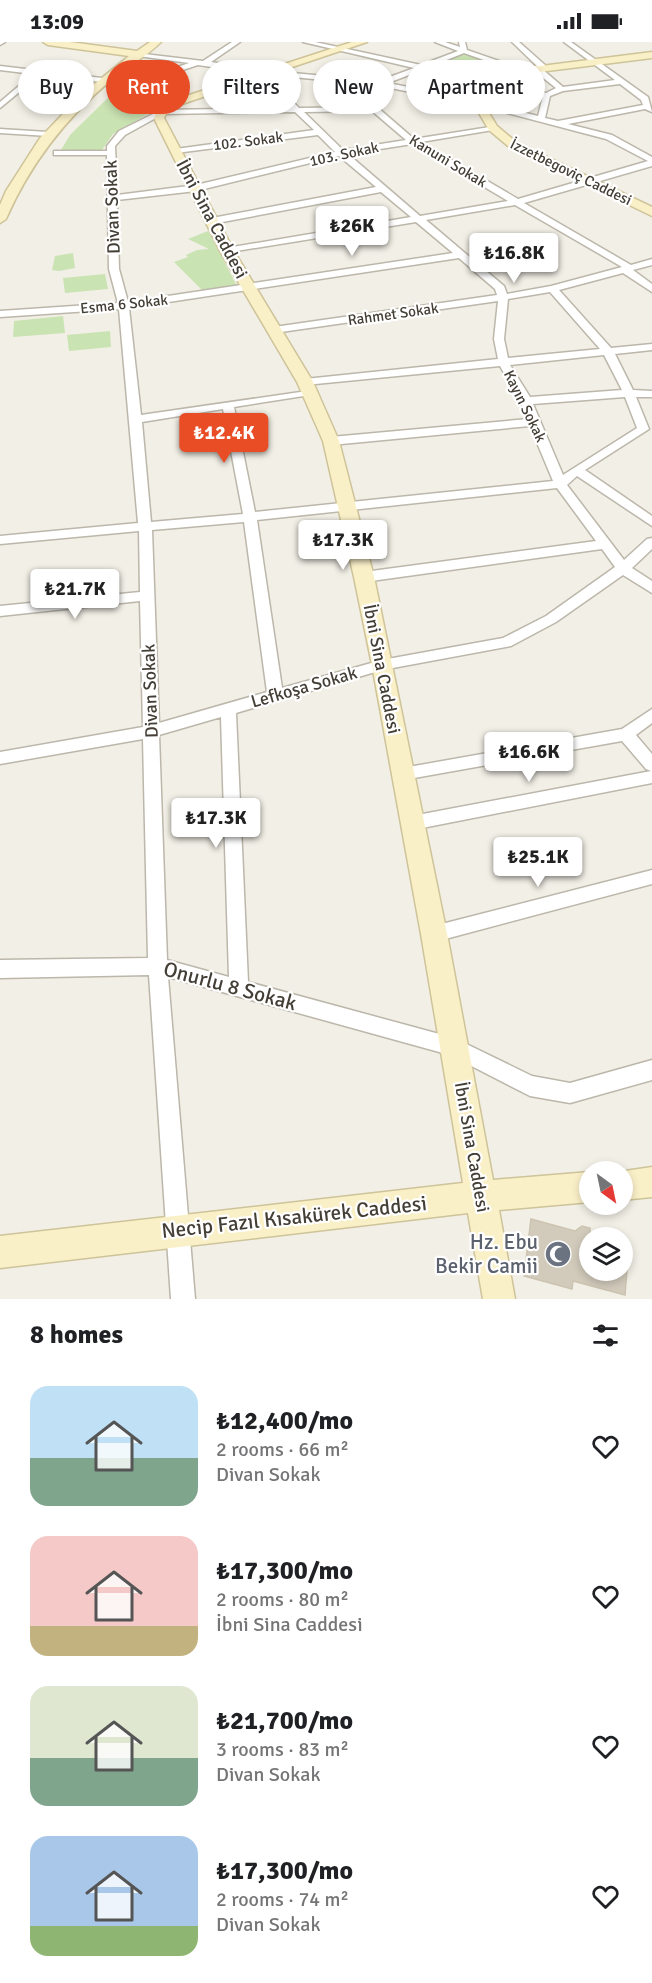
<!DOCTYPE html>
<meta charset="utf-8">
<style>
body{margin:0;font-family:Signika,sans-serif;background:#f2f2f2;color:#202124;height:100vh;display:flex;flex-direction:column;font-size:22px;white-space:nowrap}
*{box-sizing:border-box;margin:0}
p{font-size:20px;color:#757577}
.icon{flex:none;width:33px;height:33px;fill:none;stroke:currentColor;stroke-width:2;stroke-linecap:round;stroke-linejoin:round}
.map{position:relative;height:1257px;overflow:hidden}
.details{display:flex;flex-direction:column;background:#fff;flex:1}
.details>*{flex:none}
.guide{position:absolute;left:18px;top:18px;width:616px;height:54px;display:flex;gap:12px}
.needle{width:39px;rotate:147deg}
.tools{position:absolute;left:579px;top:1119px;display:grid;gap:12px}
.tools a{display:grid;place-items:center;width:54px;height:54px;border-radius:50%;background:#fff;box-shadow:0 3px 9px #0003;font-size:30px}
.price{position:absolute;translate:-50% -51px;padding:0 14px;border-radius:6px;background:#fff;color:#222;font-size:20px;line-height:39px;filter:drop-shadow(0 2px 3px #0008)}
.price::after{content:'';position:absolute;left:50%;top:36px;width:18px;height:14px;margin-left:-9px;background:inherit;clip-path:polygon(0 0,100% 0,50% 100%)}
.price.active{background:#e84d26;color:#fff}
ul{padding:0;list-style:none}
li{display:flex;align-items:center;gap:18px;height:150px;padding:0 30px}
li span{display:grid;place-items:center;flex:none;width:168px;height:120px;border-radius:18px;color:#555}
li>.icon{margin-inline-start:auto}
span .icon{width:72px;height:72px;fill:#fffc;stroke-width:1}
li b{font-size:26px}
h2{display:flex;justify-content:space-between;align-items:center;height:72px;padding:0 30px;font-size:26px}
.tag{padding:0 21px;border-radius:27px;background:#fff;box-shadow:0 3px 9px #0003;font-size:21px;line-height:54px}
.tag.active{background:#e84d26;color:#fff}
.status{display:flex;justify-content:space-between;align-items:center;height:42px;padding:0 30px;background:#fff;direction:ltr}
.status svg{height:16px;fill:currentColor}
.map>svg:first-child{display:block}
.green{fill:#cae3b2}
.building{fill:#d2cbbc;stroke:#ccc3b0;stroke-width:1.5}
.lines{fill:none;stroke-linecap:round;stroke-linejoin:round}
.street-casing{stroke:#bcb7aa;stroke-width:3}
.secondary-casing{stroke:#cec399;stroke-width:3}
.street{fill:#fff;fill-rule:evenodd}
.secondary{fill:#faf0c8;fill-rule:evenodd}
.labels{text-anchor:middle;stroke-width:4.5;stroke-linejoin:round;paint-order:stroke}
.far-street-label{font-size:15px;fill:#443f36;stroke:#fff}
.street-label{font-size:18px;fill:#443f36;stroke:#fff}
.near-street-label{font-size:21px;fill:#443f36;stroke:#fff}
.near-worship-label{font-size:21px;fill:#5b616d;stroke:#fff;text-anchor:end}
</style>
<div class="status"><b>13:09</b><svg viewBox="0 0 49 12"><path d="M0 12V9h3v3zM5 12V6h3v6zM10 12V3h3v9zM15 12V0h3v12zM26 1h20v11H26zM47 4h2v5h-2z"/></svg></div>
<div class="map">
<svg width="652" height="1257" viewBox="0 0 652 1257">
<rect width="100%" height="100%" fill="#f2efe6"/>
<!-- green -->
<path class="green" d="M464,11L516,29L492,39L429,25Z
M116,48L167,61L113,92L102,108H61L70,93Z
M208,189L237,244L203,249L174,220L188,215L186,213L197,208L209,207L188,197Z
M73,211L75,226L59,229L52,228L55,214Z
M105,232L108,247L65,251L63,236Z
M63,274L65,291L13,295L14,279Z
M110,289L111,305L69,309L67,293Z"/>
<!-- building -->
<path class="building" d="M531,1177L575,1189L582,1184L590,1186V1228H627L625,1253L573,1239L572,1247L524,1234Z"/>
<g class="lines">
<defs>
<path id="street" d="M0,0H5L0,3Z
M232,0H240L211,20L271,29L379,39L414,26L303,0H315L421,23L458,9L435,0H445L460,5L459,0H465L467,8L528,29L521,31L464,11L429,25L546,51L556,46L533,28V24H537L512,0H519L545,23V27H542L563,45L615,38L564,0H571L648,55L652,70L645,67L568,82L612,93L652,115V124L524,161L631,223L652,217V223L633,228L652,242V250L623,231L559,248L611,306L652,302V308L615,312L633,348L652,349V355H636L649,387L585,428L652,474V484L577,434L567,443L624,518L647,497L652,496V507L632,526L652,539V551L623,533L556,580L511,604L382,628L236,671L248,940L454,996L532,1034L570,1041L652,1018V1038L570,1061L530,1054L450,1013L168,935L195,1257H171L149,933L0,936V918L148,916L143,697L0,722V710L143,685L140,559L0,574V564L140,550L139,489L0,502V494L138,481L119,267L0,275V269L118,261L109,227L107,113H54V109H107V104L119,89L161,68L291,66L266,42L264,36L266,33L198,23L137,43L142,49L181,58L182,60L178,62L136,53L129,42L189,21L138,14L136,11L203,19ZM422,28L543,54L538,74L478,59L388,41ZM273,33L373,43L369,65L299,66L273,39ZM620,42L641,58L643,63L558,79L545,76L550,54L563,49ZM380,44L477,63L606,97L648,119L518,157L421,100L493,88H496V84L414,97L377,65ZM372,69L406,98L343,108L304,70ZM295,70L314,88L176,107L172,109L176,111L318,93L335,110L196,143L117,153L115,104L125,93L163,72ZM412,102L508,159L420,174L348,112ZM339,114L376,145L212,176L207,179L212,182L381,150L411,175L227,206L224,207V211L416,180L453,211L128,260L119,227L117,158L196,149ZM515,163L622,225L551,244L507,252L504,244L426,178ZM459,216L495,247L497,253L274,285L269,288L274,291L498,259L494,297L498,317L305,337L299,340L305,343L500,324L520,359L528,377L331,395L325,399L331,403L530,384L553,439L255,470L234,365L310,353L316,350L314,348L141,373L129,266ZM550,250L600,307L508,316L504,297L508,257ZM604,313L622,348L530,355L510,323ZM625,355L637,386L563,433L533,362ZM223,367L243,472L151,480L142,380ZM557,446L596,499L364,530L357,535L364,540L602,507L615,525L546,574L503,596L382,618L282,646L257,478ZM244,480L267,650L159,681L152,488ZM221,675L229,935L167,918L159,693Z
M0,24L102,36L106,38L102,40L40,33L0,66V60L33,32L0,28Z
M0,87L48,90L52,92L48,94L0,91Z
M652,667V681L636,693L652,712V741L412,788L406,786L404,781L406,776L412,774L651,729L646,727L622,699L403,738L397,737L395,732L397,727L403,726L622,687Z
M652,828V842L434,900L427,898L425,892L427,886L434,884Z"/>
<path id="secondary" d="M43,0H70L137,9L150,0H161C146,15 126,25 110,39C64,78 30,122 6,177L0,181V163L6,149L40,96L81,53L129,14L48,3Z
M352,0H367L182,62L166,72L164,76L234,209L313,340L339,399L374,535L392,623L447,892L493,1138L590,1130V1160L499,1168L515,1257H483L468,1171L0,1226V1194L463,1141L421,892L372,623L354,535L323,399L297,340L220,209L154,76L157,68L174,58Z
M652,10V16L531,31L493,50L483,61L497,84L516,100L652,165V174L508,104L489,88L473,61L476,54L485,46L525,26Z
M652,1125V1155L622,1158V1130H618Z"/>
</defs>
<!-- street casing -->
<use href="#street" class="street-casing"/>
<!-- secondary casing -->
<use href="#secondary" class="secondary-casing"/>
<!-- street -->
<use href="#street" class="street"/>
<!-- secondary -->
<use href="#secondary" class="secondary"/>
</g>
<!-- icons -->
<defs>
<symbol id="mosque-disc" viewBox="-11 -11 22 22"><circle r="9.5" fill="#6b7280" stroke="#fff"/><path d="M3.5-4.9A6 6 0 1 0 3.5 4.9A5 5 0 1 1 3.5-4.9Z" fill="#fff"/></symbol>
</defs>
<g fill-rule="evenodd">
<use href="#mosque-disc" x="543" y="1197" width="30" height="30"/>
</g>
<g class="labels">
<!-- far-street labels -->
<g class="far-street-label">
<text transform="translate(248 99) rotate(-7)" y="5">102. Sokak</text>
<text transform="translate(344 112) rotate(-12)" y="5">103. Sokak</text>
<text transform="translate(448 119) rotate(31)" y="5">Kanuni Sokak</text>
<text transform="translate(571 130) rotate(26)" y="5">İzzetbegoviç Caddesi</text>
<text transform="translate(124 262) rotate(-6)" y="5">Esma 6 Sokak</text>
<text transform="translate(393 272) rotate(-8)" y="5">Rahmet Sokak</text>
<text transform="translate(525 364) rotate(64)" y="5">Kayın Sokak</text>
</g>
<!-- street labels -->
<g class="street-label">
<text transform="translate(112 165) rotate(-92)" y="6">Divan Sokak</text>
<text transform="translate(212 177) rotate(62)" y="6">İbni Sina Caddesi</text>
<text transform="translate(382 627) rotate(79)" y="6">İbni Sina Caddesi</text>
<text transform="translate(304 645) rotate(-16)" y="6">Lefkoşa Sokak</text>
<text transform="translate(150 649) rotate(-92)" y="6">Divan Sokak</text>
<text transform="translate(472 1105) rotate(80)" y="6">İbni Sina Caddesi</text>
</g>
<!-- near-street labels -->
<g class="near-street-label">
<text transform="translate(230 944) rotate(15)" y="7">Onurlu 8 Sokak</text>
<text transform="translate(294 1175) rotate(-6)" y="7">Necip Fazıl Kısakürek Caddesi</text>
</g>
<!-- near-worship labels -->
<g class="near-worship-label">
<text x="538" y="1207">Hz. Ebu<tspan x="538" dy="24">Bekir Camii</tspan></text>
</g>
</g>
</svg>
<div class="tools">
<a><svg class="needle" viewBox="-14 -14 28 28"><path d="M0-13l5 13h-10z" fill="#e53935"/><path d="M0 13l5-13h-10z" fill="#757577"/></svg></a>
<a><svg class="icon" aria-label="layers" viewBox="0 0 24 24"><path d="M12 4l9 5-9 5-9-5zM3 14l9 5 9-5"/></svg></a>
</div>
<b class="price" style="left:352px;top:215px">₺26K</b>
<b class="price" style="left:514px;top:242px">₺16.8K</b>
<b class="price active" style="left:224px;top:422px">₺12.4K</b>
<b class="price" style="left:343px;top:529px">₺17.3K</b>
<b class="price" style="left:75px;top:578px">₺21.7K</b>
<b class="price" style="left:529px;top:741px">₺16.6K</b>
<b class="price" style="left:216px;top:807px">₺17.3K</b>
<b class="price" style="left:538px;top:846px">₺25.1K</b>
<div class="guide">
<a class="tag">Buy</a>
<a class="tag active">Rent</a>
<a class="tag">Filters</a>
<a class="tag">New</a>
<a class="tag">Apartment</a>
</div>
</div>
<section class="details">
<h2>8 homes<svg class="icon" aria-label="filters" viewBox="0 0 24 24"><path d="M4 7h16M4 17h16"/><circle cx="9" cy="7" r="2"/><circle cx="15" cy="17" r="2"/></svg></h2>
<ul>
<li><span style="background:linear-gradient(#bfe0f5 60%,#7fa58c 0)"><svg class="icon" aria-label="home" viewBox="0 0 24 24"><path d="M3 11l9-7 9 7M6 9v11h12V9"/></svg></span><div><b>₺12,400/mo</b><p>2 rooms · 66 m²</p><p>Divan Sokak</p></div><svg class="icon" aria-label="heart" viewBox="0 0 24 24"><path d="M12 20l-8-8c-3-5 5-10 8-4 3-6 11-1 8 4z"/></svg></li>
<li><span style="background:linear-gradient(#f6c9c9 75%,#c2b280 0)"><svg class="icon" aria-label="home" viewBox="0 0 24 24"><path d="M3 11l9-7 9 7M6 9v11h12V9"/></svg></span><div><b>₺17,300/mo</b><p>2 rooms · 80 m²</p><p>İbni Sina Caddesi</p></div><svg class="icon" aria-label="heart" viewBox="0 0 24 24"><path d="M12 20l-8-8c-3-5 5-10 8-4 3-6 11-1 8 4z"/></svg></li>
<li><span style="background:linear-gradient(#dfe7d0 60%,#7fa58c 0)"><svg class="icon" aria-label="home" viewBox="0 0 24 24"><path d="M3 11l9-7 9 7M6 9v11h12V9"/></svg></span><div><b>₺21,700/mo</b><p>3 rooms · 83 m²</p><p>Divan Sokak</p></div><svg class="icon" aria-label="heart" viewBox="0 0 24 24"><path d="M12 20l-8-8c-3-5 5-10 8-4 3-6 11-1 8 4z"/></svg></li>
<li><span style="background:linear-gradient(#a9c7e8 75%,#8fb573 0)"><svg class="icon" aria-label="home" viewBox="0 0 24 24"><path d="M3 11l9-7 9 7M6 9v11h12V9"/></svg></span><div><b>₺17,300/mo</b><p>2 rooms · 74 m²</p><p>Divan Sokak</p></div><svg class="icon" aria-label="heart" viewBox="0 0 24 24"><path d="M12 20l-8-8c-3-5 5-10 8-4 3-6 11-1 8 4z"/></svg></li>
</ul>
</section>
